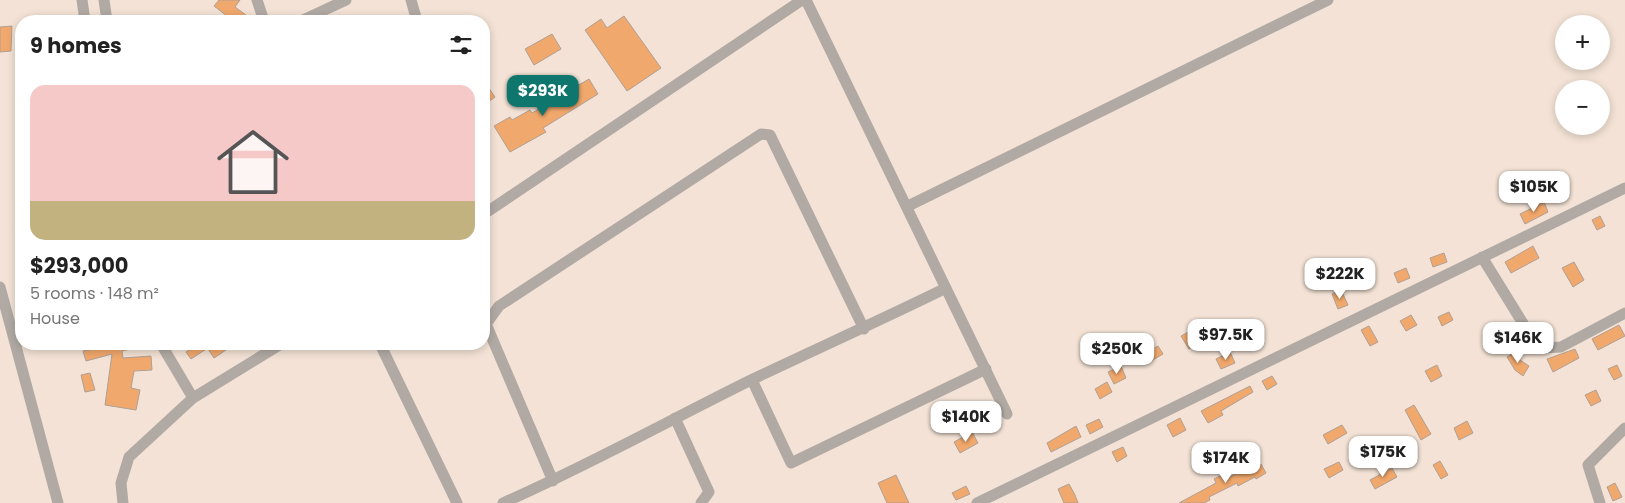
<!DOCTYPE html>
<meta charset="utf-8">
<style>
body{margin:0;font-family:Poppins,sans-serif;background:#f6f6f6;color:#222;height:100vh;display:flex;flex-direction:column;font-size:19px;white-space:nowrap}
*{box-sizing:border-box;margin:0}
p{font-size:16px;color:#767676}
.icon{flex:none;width:28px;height:28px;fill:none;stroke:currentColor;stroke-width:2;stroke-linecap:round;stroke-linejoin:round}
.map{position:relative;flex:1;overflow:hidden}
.panel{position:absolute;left:15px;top:15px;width:475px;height:335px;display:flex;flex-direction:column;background:#fff;border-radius:20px;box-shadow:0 2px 8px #0003}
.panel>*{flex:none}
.tools{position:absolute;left:1555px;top:15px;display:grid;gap:10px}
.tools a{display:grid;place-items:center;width:55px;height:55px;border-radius:50%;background:#fff;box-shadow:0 2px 8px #0003;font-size:25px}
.price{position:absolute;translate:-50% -42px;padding:0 11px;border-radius:10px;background:#fff;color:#222;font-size:16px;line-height:32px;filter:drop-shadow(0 1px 2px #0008)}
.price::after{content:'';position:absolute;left:50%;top:30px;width:15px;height:11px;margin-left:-8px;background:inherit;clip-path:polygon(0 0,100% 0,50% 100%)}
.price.active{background:#0f766e;color:#fff}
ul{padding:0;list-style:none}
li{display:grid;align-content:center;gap:10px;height:265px;padding:0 15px}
li span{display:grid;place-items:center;height:155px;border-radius:15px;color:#555}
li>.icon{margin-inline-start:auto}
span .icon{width:90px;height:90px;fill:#fffc;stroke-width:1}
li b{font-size:21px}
h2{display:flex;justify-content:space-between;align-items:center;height:60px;padding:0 15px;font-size:21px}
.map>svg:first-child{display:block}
.building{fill:#f1a86c;stroke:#b0a094}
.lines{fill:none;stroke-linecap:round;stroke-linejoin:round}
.minor{stroke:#b1aaa4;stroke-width:11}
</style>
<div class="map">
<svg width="1625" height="503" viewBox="0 0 1625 503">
<rect width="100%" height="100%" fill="#f3e2d5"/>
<!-- building -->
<path class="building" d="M219,0H240L235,7L254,21H223L227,16L214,6Z
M624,16L661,68L627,91L585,30L601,19L607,28Z
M12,26L11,51L0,52V27Z
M552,34L561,49L534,65L525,49Z
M589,79L598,94L543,128L546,132L510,152L494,126L510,117L512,120L530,110L532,113Z
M484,81L495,97L484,105Z
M1544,202L1548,212L1525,224L1520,214Z
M1600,216L1605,226L1597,230L1592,220Z
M1533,246L1539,258L1511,273L1505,262Z
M1444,253L1447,262L1433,267L1430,258Z
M1574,262L1584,280L1573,287L1562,268Z
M1406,268L1410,278L1398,283L1394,273Z
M1341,290L1348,305L1338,309L1332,294Z
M1449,312L1453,320L1442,326L1438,317Z
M1411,315L1417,325L1406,331L1400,321Z
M1619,325L1625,336L1598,350L1592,339Z
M1369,326L1378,342L1370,346L1361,330Z
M1194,329L1201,342L1189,349L1181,336Z
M121,344H128L130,349L122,351L123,358L151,356L152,370L134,371L131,388L140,390L136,410L105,405L112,354L86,361L83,351Z
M198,344H214L191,359L186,352Z
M216,344H235L214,358L208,349Z
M1158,346L1163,354L1151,361L1146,353Z
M1575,349L1579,358L1553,372L1547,359Z
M1230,352L1235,363L1221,369L1216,359Z
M1515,352L1520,360L1529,366L1523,376L1515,370L1507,357Z
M1437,365L1442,376L1431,382L1425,371Z
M1617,365L1622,376L1614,380L1608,369Z
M1121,366L1126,378L1114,384L1108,372Z
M90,373L95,390L85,392L81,375Z
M1272,376L1277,384L1267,390L1262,381Z
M1107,382L1112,392L1100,399L1095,389Z
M1250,386L1253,392L1221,411L1223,415L1208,423L1201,411Z
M1596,390L1601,401L1591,406L1585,395Z
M1414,405L1431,434L1421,440L1405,410Z
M1180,418L1186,430L1173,437L1167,425Z
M1099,419L1103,427L1090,434L1086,425Z
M1467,421L1473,433L1459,440L1454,428Z
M1342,425L1347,433L1328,444L1323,435Z
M1076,426L1081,437L1051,452L1047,443Z
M972,432L978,443L960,453L954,442Z
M1123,447L1127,456L1117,462L1112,452Z
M1440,461L1448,475L1441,479L1433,465Z
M1339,462L1343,470L1329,478L1324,469Z
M1261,464L1266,473L1256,479L1255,477L1238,486L1237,483L1209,497L1210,500L1204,503H1179L1216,483L1214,479L1228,472L1230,477L1247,468L1249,471Z
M1392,468L1397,477L1375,489L1370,480Z
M896,475L909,503H887L878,483Z
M1615,483L1622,497L1613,501L1607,487Z
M1069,484L1075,495L1078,503H1064L1058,489Z
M966,486L970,494L956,500L952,493Z"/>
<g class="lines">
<!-- minor -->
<path class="minor" d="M82,0L85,21
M104,0L107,21
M257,0L264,21
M411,0L417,21
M806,0L1007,414
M301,21L346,0
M908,206L1328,0
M484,214L802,0
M1482,257L1532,338L1543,348L1561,347L1625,313
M0,287L58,503
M161,344L193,398
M380,344L457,503
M752,380L791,463L986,369
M675,418L709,492L701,503
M553,481L486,324L499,306L761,134L770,135L864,329
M123,503L121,483L129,457L193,398L281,344
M503,503C587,466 668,421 751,380C816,349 881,320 946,288
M977,503L1625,188
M1600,503L1588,465L1625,428"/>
</g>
</svg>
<div class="tools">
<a>+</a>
<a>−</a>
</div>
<b class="price active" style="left:543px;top:117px">$293K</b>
<b class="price" style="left:1534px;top:213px">$105K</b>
<b class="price" style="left:1340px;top:300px">$222K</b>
<b class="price" style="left:1226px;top:361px">$97.5K</b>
<b class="price" style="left:1518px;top:364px">$146K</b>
<b class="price" style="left:1117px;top:375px">$250K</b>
<b class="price" style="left:966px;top:443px">$140K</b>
<b class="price" style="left:1383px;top:478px">$175K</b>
<b class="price" style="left:1226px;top:484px">$174K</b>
<section class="panel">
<h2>9 homes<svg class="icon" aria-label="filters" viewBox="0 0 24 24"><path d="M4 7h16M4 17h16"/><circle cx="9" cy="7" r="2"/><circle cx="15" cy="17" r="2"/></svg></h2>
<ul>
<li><span style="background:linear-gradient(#f6c9c9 75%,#c2b280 0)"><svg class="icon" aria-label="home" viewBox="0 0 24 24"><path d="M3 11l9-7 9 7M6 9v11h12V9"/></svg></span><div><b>$293,000</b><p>5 rooms · 148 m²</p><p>House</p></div></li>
</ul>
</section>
</div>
